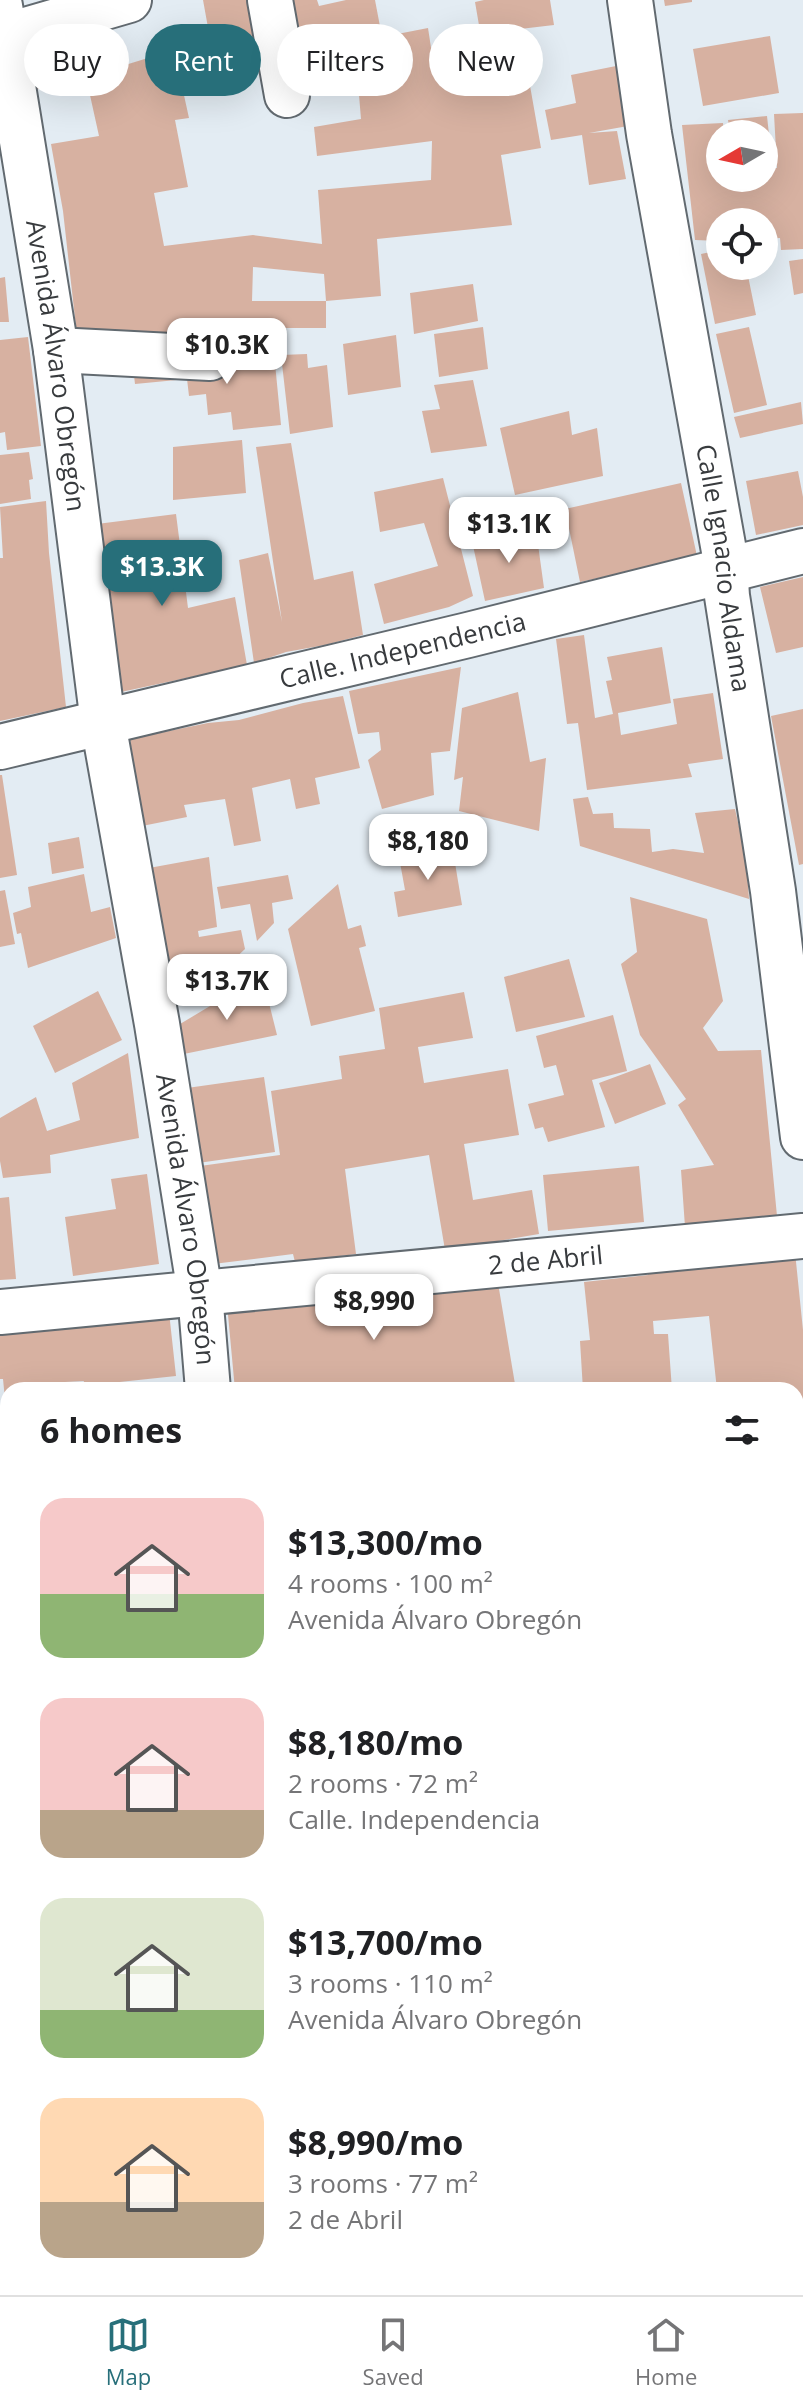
<!DOCTYPE html>
<meta charset="utf-8">
<style>
body{margin:0;font-family:"Open Sans",sans-serif;background:#f2f2f2;color:#202124;height:100vh;display:flex;flex-direction:column;font-size:30px;white-space:nowrap}
*{box-sizing:border-box;margin:0}
p{font-size:26px;color:#757577}
.icon{flex:none;width:44px;height:44px;fill:none;stroke:currentColor;stroke-width:2;stroke-linecap:round;stroke-linejoin:round}
.map{position:relative;flex:1;overflow:hidden}
.side{position:absolute;left:0px;top:1382px;width:804px;height:914px;display:flex;flex-direction:column;background:#fff;border-radius:24px 24px 0 0;box-shadow:0 8px 32px #0002}
.side>*{flex:none}
.guide{position:absolute;left:24px;top:24px;width:756px;height:72px;display:flex;gap:16px}
.needle{width:52px;rotate:261deg}
.tools{position:absolute;left:706px;top:120px;display:grid;gap:16px}
.tools a{display:grid;place-items:center;width:72px;height:72px;border-radius:50%;background:#fff;box-shadow:0 8px 32px #0002;font-size:40px}
.price{position:absolute;translate:-50% -68px;padding:0 18px;border-radius:16px;background:#fff;color:#222;font-size:26px;line-height:52px;filter:drop-shadow(0 2px 4px #0008)}
.price::after{content:'';position:absolute;left:50%;top:48px;width:24px;height:18px;margin-left:-12px;background:inherit;clip-path:polygon(0 0,100% 0,50% 100%)}
.price.current{background:#276f7a;color:#fff}
ul{padding:0;list-style:none}
li{display:flex;align-items:center;gap:24px;height:200px;padding:0 40px}
li span{display:grid;place-items:center;flex:none;width:224px;height:160px;border-radius:24px;color:#555}
li>.icon{margin-inline-start:auto}
span .icon{width:96px;height:96px;fill:#fffc;stroke-width:1}
li b{font-size:34px}
h2{display:flex;justify-content:space-between;align-items:center;height:96px;padding:0 40px;font-size:34px}
.pill{padding:0 28px;border-radius:36px;background:#fff;box-shadow:0 8px 32px #0002;font-size:28px;line-height:72px}
.pill.current{background:#276f7a;color:#fff}
.menu{display:flex;justify-content:space-around;align-items:center;height:112px;border-top:2px solid #e0e0e0;background:#fff;font-size:22px;color:#757577}
.menu a{display:grid;justify-items:center;gap:4px}
.menu .current{color:#276f7a}
.map>svg:first-child{display:block}
.green{fill:#cbd7b8}
.building{fill:#d7b1a1}
.lines{fill:none;stroke-linecap:round;stroke-linejoin:round}
.street-casing{stroke:#626a70;stroke-width:48}
.secondary-casing{stroke:#626a70;stroke-width:48}
.street{stroke:#fff;stroke-width:44}
.secondary{stroke:#fff;stroke-width:44}
.labels{text-anchor:middle;stroke-width:8;stroke-linejoin:round;paint-order:stroke}
.street-label{font-size:26px;fill:#383b3e;stroke:#e3ecf3}
</style>
<div class="map">
<svg width="803" height="2295" viewBox="0 0 803 2295">
<rect width="100%" height="100%" fill="#e3ecf3"/>
<!-- green -->
<path class="green" d="M803,1650V2015H796V1651Z
M8,1768V2078L0,2079V1769Z"/>
<!-- building -->
<path class="building" d="M203,0H264L272,46L213,55Z
M284,0H317L319,6L346,0H375L382,37L428,28L434,67L485,60L475,2L484,0H550L554,25L520,29L541,148L501,155L512,225L377,239L381,296L326,301L324,274L253,267L252,301H326V328H253L133,337L78,345L63,211L51,144L99,136L86,77L174,50L189,118L175,120L188,187L154,193L164,246L253,235L322,244L318,190L431,180L432,141L317,156L314,127L361,119L358,83L301,93Z
M664,0H692V2L665,6Z
M78,19L86,77L34,90L24,42Z
M770,36L779,93L703,106L693,49Z
M616,66L628,126L589,133L617,131L626,179L589,185L582,135L551,140L545,110L576,103L571,75Z
M803,113V249L781,250L780,238L764,239V222H720V241L695,240L682,125L723,123L724,134H720V178H764V169L777,168L774,114Z
M767,116L770,144L764,145V134H730L728,120Z
M720,250V266H746L756,315L715,324L701,254Z
M803,259V293L794,295L789,261Z
M5,277L9,322H0V278Z
M473,284L478,321L414,334L410,293Z
M483,327L488,369L439,377L434,334Z
M749,327L767,405L734,413L716,334Z
M396,335L401,387L348,395L343,344Z
M28,337L41,446L7,450L5,432L0,433V340Z
M274,353L281,425L233,430L231,412L208,415L206,394L189,396L187,379L135,384L133,367Z
M307,354L308,368L327,365L333,427L290,434L281,355Z
M473,380L487,446L431,453L422,411L440,409L434,385Z
M801,402L803,424L740,438L734,417Z
M569,411L572,435L597,428L603,476L515,495L500,428Z
M242,440L246,493L173,500V447Z
M291,443L314,580L353,571L363,635L325,645L286,652L254,663L239,560L268,553L282,622L256,447Z
M29,452L33,479L29,480L31,499L0,504V455Z
M798,471L803,497V525L756,535L746,481Z
M443,478L473,596L449,607L384,624L374,584L438,566L424,523L380,532L374,492Z
M681,483L697,556L580,582L565,509Z
M46,501L49,553L66,707L0,721V558H3L0,507Z
M176,514L188,608L235,597L247,665L121,692L97,524Z
M536,530L544,588L485,601L472,541Z
M803,577V647L776,653L760,587Z
M584,635L595,718L613,714L606,681L612,680L607,657L662,647L671,703L618,713L621,735L677,724L673,699L713,693L723,759L688,764L692,777L587,790L578,723L567,724L556,639Z
M461,667L450,751L431,753L434,795L382,809L368,760L381,750L379,732L358,734L349,691Z
M518,692L530,762L546,758L539,831L459,811L463,777L454,780L462,708Z
M343,696L360,768L315,778L320,804L296,809L290,779L252,788L261,841L234,846L225,799L184,805L187,817L142,826L130,739L208,723L239,720L303,703Z
M803,709V864L799,865L771,716Z
M0,775H2L17,875L0,878Z
M588,797L593,814L613,813L614,828L650,829L652,852L673,849L704,853L695,813L735,809L746,858L749,899L580,846L573,799Z
M79,837L84,868L52,874L48,843Z
M452,845L462,905L398,917L394,892L405,890L399,857Z
M209,857L217,927L198,931L199,937L241,930L245,949L229,964L211,989L160,1009L149,868Z
M84,874L91,912L110,907L116,938L28,968L21,933L17,934L13,913L31,907L28,887Z
M288,875L293,899L272,903L274,923L257,941L250,904L221,909L217,887Z
M338,884L348,929L361,925L366,946L359,948L375,1011L311,1026L288,929Z
M5,890L15,944L0,947V891Z
M630,897L707,919L723,1001L703,1028L718,1051L761,1050L777,1216L685,1227L681,1170L714,1165L678,1105L686,1099L640,1035L621,964L637,952Z
M569,959L585,1017L516,1032L504,977Z
M262,975L277,1035L174,1056L170,1030Z
M98,991L122,1040L55,1073L33,1026Z
M464,992L473,1038L418,1047L424,1083L508,1069L519,1135L464,1144L473,1200L532,1190L539,1234L445,1250L429,1155L345,1169L356,1254L295,1262L293,1254L213,1264L200,1166L280,1155L271,1091L342,1079L339,1056L385,1049L379,1008Z
M613,1015L627,1071L592,1080L605,1127L548,1142L543,1127L535,1129L528,1104L564,1095L556,1065L544,1068L536,1036Z
M128,1053L139,1138L50,1155L51,1173L3,1178L0,1161V1118L36,1097L47,1131L80,1120L72,1083Z
M650,1064L666,1104L615,1124L599,1083Z
M264,1077L275,1152L198,1163L187,1088Z
M639,1166L644,1222L548,1231L543,1175Z
M147,1174L159,1264L73,1276L65,1217L116,1209L111,1179Z
M9,1197L16,1279L0,1280V1198Z
M795,1252L803,1330V1522L796,1523V1390H717L709,1316L653,1321L654,1334H668L672,1390H583L580,1341L590,1340L584,1282L648,1275V1267Z
M498,1283L516,1390H364L362,1383L331,1390H235L227,1304Z
M169,1312L176,1376L82,1386L84,1381L65,1382L66,1390H8V1409H6L3,1379H0V1328Z
M803,1541V1606L796,1607V1542Z
M803,1693V1892H801L796,1856V1694Z
M8,1832V1884H6L2,1861H0V1833Z
M8,1895V1930L0,1932V1897Z
M0,1942L8,1978V1995L0,1996Z
M8,2004V2058H0V2006Z
M803,2037V2147L796,2148V2038Z
M8,2138V2184L0,2185V2141Z
M28,2288H132L134,2295H29Z
M234,2288H293L295,2295H236Z
M438,2288H543L545,2295H517L516,2289L496,2295H441Z
M560,2288H615V2289L589,2295H562Z"/>
<g class="lines">
<defs>
<g id="street">
<path d="M270,0L287,95"/>
<path id="s1" d="M630,0L649,134L724,551L727,596L773,891L803,1137"/>
<path id="s2" d="M0,6L56,350L103,723L157,1024L200,1293L208,1390"/>
<path d="M5,36L129,0"/>
<path d="M56,350L210,358"/>
<path id="s3" d="M0,747L468,635L803,551"/>
<path id="s4" d="M0,1312L803,1236"/>
<path d="M796,2260L803,2258"/>
<path d="M669,2295L694,2288"/>
</g>
<path id="secondary" d="M796,1651L803,1650
M0,1769L8,1768
M796,2015H803
M0,2079L8,2078"/>
</defs>
<!-- street casing -->
<use href="#street" class="street-casing"/>
<!-- secondary casing -->
<use href="#secondary" class="secondary-casing"/>
<!-- street -->
<use href="#street" class="street"/>
<!-- secondary -->
<use href="#secondary" class="secondary"/>
</g>
<g class="labels">
<!-- street labels -->
<g class="street-label">
<text dy="9" stroke="none"><textPath href="#s2" startOffset="364">Avenida Álvaro Obregón</textPath></text>
<text dy="9" stroke="none"><textPath href="#s1" startOffset="576">Calle Ignacio Aldama</textPath></text>
<text dy="9" stroke="none"><textPath href="#s3" startOffset="414">Calle. Independencia</textPath></text>
<text dy="9" stroke="none"><textPath href="#s2" startOffset="1228">Avenida Álvaro Obregón</textPath></text>
<text dy="9" stroke="none"><textPath href="#s4" startOffset="548">2 de Abril</textPath></text>
</g>
</g>
</svg>
<div class="tools">
<a><svg class="needle" viewBox="-14 -14 28 28"><path d="M0-13l5 13h-10z" fill="#e53935"/><path d="M0 13l5-13h-10z" fill="#757577"/></svg></a>
<a><svg class="icon" aria-label="locate" viewBox="0 0 24 24"><circle cx="12" cy="12" r="6"/><path d="M12 2v4M12 18v4M2 12h4M18 12h4"/></svg></a>
</div>
<b class="price" style="left:227px;top:386px">$10.3K</b>
<b class="price" style="left:509px;top:565px">$13.1K</b>
<b class="price current" style="left:162px;top:608px">$13.3K</b>
<b class="price" style="left:428px;top:882px">$8,180</b>
<b class="price" style="left:227px;top:1022px">$13.7K</b>
<b class="price" style="left:374px;top:1342px">$8,990</b>
<div class="guide">
<a class="pill">Buy</a>
<a class="pill current">Rent</a>
<a class="pill">Filters</a>
<a class="pill">New</a>
</div>
<section class="side">
<h2>6 homes<svg class="icon" aria-label="filters" viewBox="0 0 24 24"><path d="M4 7h16M4 17h16"/><circle cx="9" cy="7" r="2"/><circle cx="15" cy="17" r="2"/></svg></h2>
<ul>
<li><span style="background:linear-gradient(#f6c9c9 60%,#8fb573 0)"><svg class="icon" aria-label="home" viewBox="0 0 24 24"><path d="M3 11l9-7 9 7M6 9v11h12V9"/></svg></span><div><b>$13,300/mo</b><p>4 rooms · 100 m²</p><p>Avenida Álvaro Obregón</p></div></li>
<li><span style="background:linear-gradient(#f6c9c9 70%,#b9a48a 0)"><svg class="icon" aria-label="home" viewBox="0 0 24 24"><path d="M3 11l9-7 9 7M6 9v11h12V9"/></svg></span><div><b>$8,180/mo</b><p>2 rooms · 72 m²</p><p>Calle. Independencia</p></div></li>
<li><span style="background:linear-gradient(#dfe7d0 70%,#8fb573 0)"><svg class="icon" aria-label="home" viewBox="0 0 24 24"><path d="M3 11l9-7 9 7M6 9v11h12V9"/></svg></span><div><b>$13,700/mo</b><p>3 rooms · 110 m²</p><p>Avenida Álvaro Obregón</p></div></li>
<li><span style="background:linear-gradient(#ffd9b3 65%,#b9a48a 0)"><svg class="icon" aria-label="home" viewBox="0 0 24 24"><path d="M3 11l9-7 9 7M6 9v11h12V9"/></svg></span><div><b>$8,990/mo</b><p>3 rooms · 77 m²</p><p>2 de Abril</p></div></li>
</ul>
</section>
</div>
<nav class="menu">
<a class="current"><svg class="icon" aria-label="map" viewBox="0 0 24 24"><path d="M3 6l6-2 6 2 6-2v14l-6 2-6-2-6 2zM9 4v14M15 6v14"/></svg>Map</a>
<a><svg class="icon" aria-label="saved" viewBox="0 0 24 24"><path d="M7 4h10v16l-5-4-5 4z"/></svg>Saved</a>
<a><svg class="icon" aria-label="home" viewBox="0 0 24 24"><path d="M3 11l9-7 9 7M6 9v11h12V9"/></svg>Home</a>
</nav>
